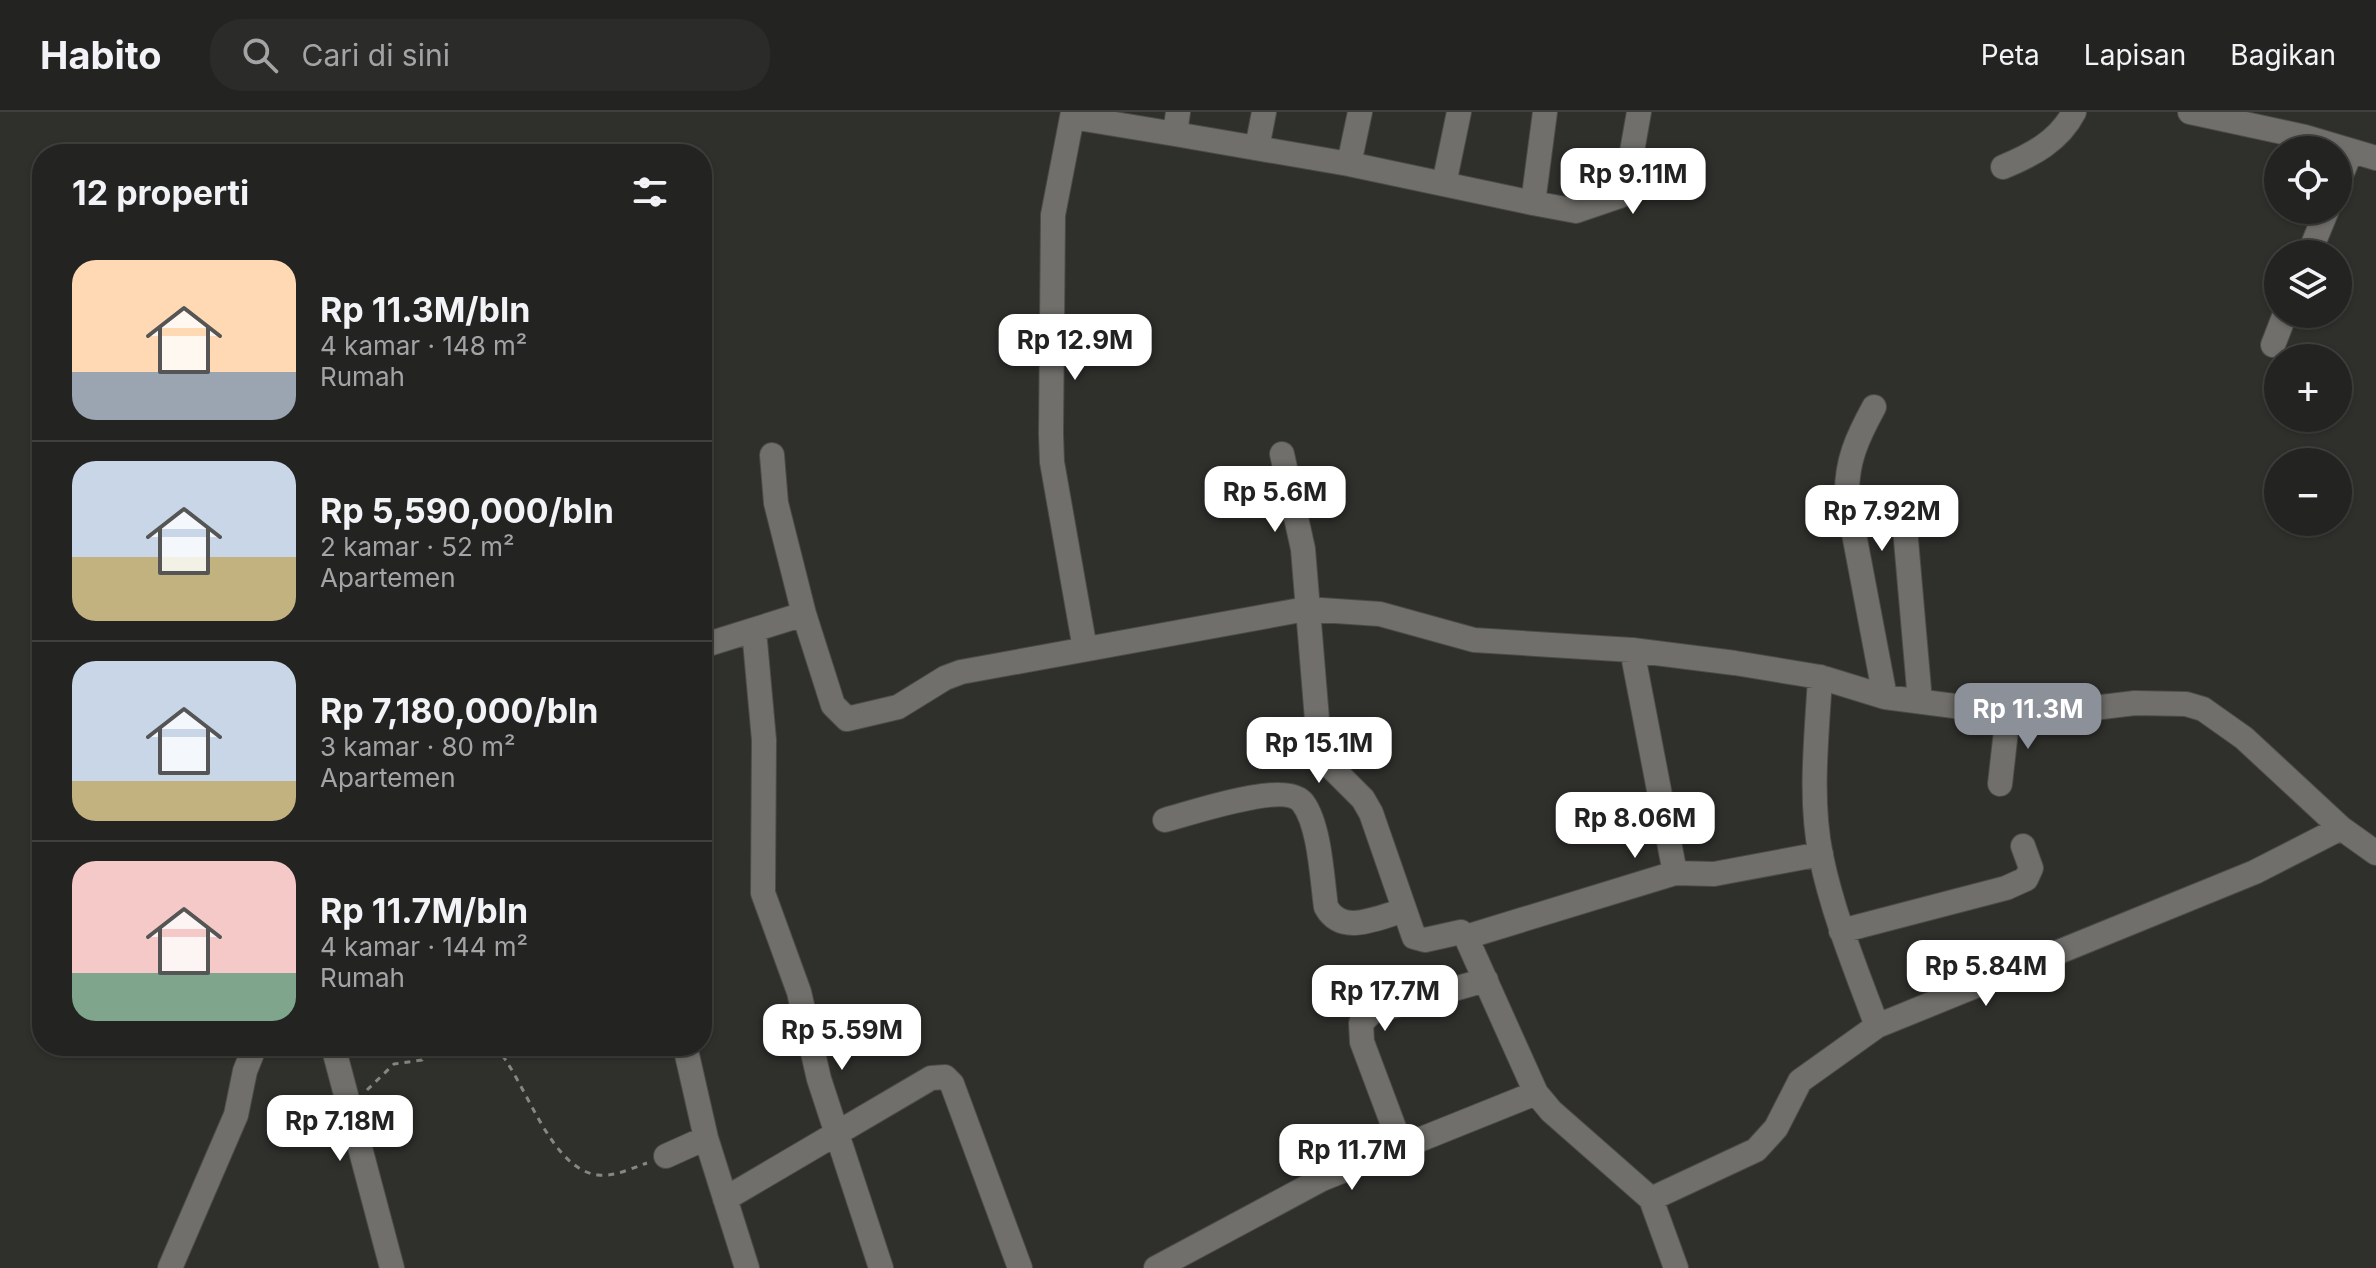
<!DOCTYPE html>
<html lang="id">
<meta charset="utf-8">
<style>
body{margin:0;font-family:Inter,sans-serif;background:#2b2b2a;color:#f1f3f6;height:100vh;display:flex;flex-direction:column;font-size:30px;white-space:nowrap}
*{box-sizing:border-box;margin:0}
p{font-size:26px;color:#a3a4a5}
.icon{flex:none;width:44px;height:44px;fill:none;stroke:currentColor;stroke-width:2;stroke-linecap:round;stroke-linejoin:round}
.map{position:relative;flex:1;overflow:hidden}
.details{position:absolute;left:32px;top:32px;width:680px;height:912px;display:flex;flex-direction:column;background:#232321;border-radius:32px;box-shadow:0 2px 6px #0004,0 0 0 2px #40403f}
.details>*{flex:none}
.tools{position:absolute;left:2264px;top:24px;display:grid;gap:16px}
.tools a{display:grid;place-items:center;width:88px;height:88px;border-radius:50%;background:#232321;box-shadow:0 2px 6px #0004,0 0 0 2px #40403f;font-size:40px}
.price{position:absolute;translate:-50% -68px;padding:0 18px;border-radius:16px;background:#fff;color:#222;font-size:26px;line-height:52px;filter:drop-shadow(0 2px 4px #0008)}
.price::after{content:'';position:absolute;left:50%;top:48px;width:24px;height:18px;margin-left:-12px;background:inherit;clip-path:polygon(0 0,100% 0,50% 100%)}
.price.active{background:#8c9099;color:#fff}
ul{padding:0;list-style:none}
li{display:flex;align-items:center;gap:24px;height:200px;padding:0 40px}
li+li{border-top:2px solid #40403f}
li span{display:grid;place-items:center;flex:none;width:224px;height:160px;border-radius:24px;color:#555}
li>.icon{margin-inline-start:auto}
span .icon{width:96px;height:96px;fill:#fffc;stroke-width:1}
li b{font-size:34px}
h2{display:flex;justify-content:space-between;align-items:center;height:96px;padding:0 40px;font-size:34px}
header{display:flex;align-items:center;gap:48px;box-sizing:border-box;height:112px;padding:0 40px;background:#232321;border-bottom:2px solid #40403f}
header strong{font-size:38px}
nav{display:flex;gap:44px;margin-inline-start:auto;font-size:28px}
.search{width:560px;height:72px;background:#2b2b2a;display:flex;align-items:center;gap:20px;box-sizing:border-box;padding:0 28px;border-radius:32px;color:#a3a4a5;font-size:30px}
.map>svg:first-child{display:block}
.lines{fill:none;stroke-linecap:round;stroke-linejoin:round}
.minor-casing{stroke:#4c4b49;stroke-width:26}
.path{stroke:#868683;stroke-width:3;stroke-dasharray:6 6;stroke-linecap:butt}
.minor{stroke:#706f6b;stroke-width:24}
</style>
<header>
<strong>Habito</strong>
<div class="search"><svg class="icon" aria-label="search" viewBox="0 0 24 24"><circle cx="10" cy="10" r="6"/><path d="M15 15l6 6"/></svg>Cari di sini</div>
<nav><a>Peta</a><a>Lapisan</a><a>Bagikan</a></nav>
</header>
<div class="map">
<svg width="2376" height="1156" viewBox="0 0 2376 1156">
<rect width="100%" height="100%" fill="#2f2f2c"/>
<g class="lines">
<defs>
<path id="minor" d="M1073,0L1053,103L1051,322L1052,350L1085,537
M2190,0L2305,25L2376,46
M1072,5L1175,22L1178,0
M1175,22L1349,52L1360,0
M1257,36L1264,0
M1349,52L1533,91L1545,0
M2003,55C2032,43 2059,29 2074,0
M2338,71L2351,39
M1444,72L1459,0
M1533,91L1576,99L1620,84L1625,79L1639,0
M2309,142L2327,98
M2273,233L2285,202
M1874,295C1857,326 1846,350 1847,385L1885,585
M1282,342L1303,437L1320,644L1363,687L1371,701L1414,825L1425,828L1461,820L1466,825L1536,981L1551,999L1651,1087L1676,1156
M772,343L776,391L804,502
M1904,405L1920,589
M754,518L764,628L763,781L799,880L819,967L881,1156
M702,534L804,502L833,593L847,607L898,595L945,566L961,560L1306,497L1380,502L1474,528L1632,538L1735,551L1820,565L1885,585L2008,601L2069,599L2135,591L2186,592L2203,597L2244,626L2341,716L2376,741
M1632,538L1675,761
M1820,565C1817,623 1809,686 1821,744C1833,802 1856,858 1877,914
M2000,672L2008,601
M1165,708C1192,701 1286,668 1303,691C1320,714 1322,767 1326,795C1342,824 1376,806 1402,799
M1841,819L2006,776L2026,767L2031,756L2023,734
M1466,825L1675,761L1714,762L1821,742
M333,934L392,1156
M685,934L706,1026L747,1156
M1401,1034L1362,930L1361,911L1372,900L1486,868
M666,1044L706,1026
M725,1087L931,966L945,965L952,972L1020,1156
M1651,1087L1756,1038L1776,1016L1800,969L1877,914L2255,760L2341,716
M170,1156L236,1003L245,959L255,934
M1156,1156L1322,1067L1536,981"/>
</defs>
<!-- minor casing -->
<use href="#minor" class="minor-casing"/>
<!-- path -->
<path class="path" d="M495,934C526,968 549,1057 598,1063C615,1065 632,1056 647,1051
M367,978L394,952L422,948L425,934"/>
<!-- minor -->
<use href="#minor" class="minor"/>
</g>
</svg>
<div class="tools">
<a><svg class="icon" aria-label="locate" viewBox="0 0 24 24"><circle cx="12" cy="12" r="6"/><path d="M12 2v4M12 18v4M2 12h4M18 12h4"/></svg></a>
<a><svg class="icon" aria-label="layers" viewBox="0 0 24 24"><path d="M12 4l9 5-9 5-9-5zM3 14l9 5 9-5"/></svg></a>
<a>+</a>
<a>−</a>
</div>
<b class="price" style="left:1633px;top:104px">Rp 9.11M</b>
<b class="price" style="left:1075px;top:270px">Rp 12.9M</b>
<b class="price" style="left:1275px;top:422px">Rp 5.6M</b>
<b class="price" style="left:1882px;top:441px">Rp 7.92M</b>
<b class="price active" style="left:2028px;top:639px">Rp 11.3M</b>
<b class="price" style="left:1319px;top:673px">Rp 15.1M</b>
<b class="price" style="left:1635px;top:748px">Rp 8.06M</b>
<b class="price" style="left:1986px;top:896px">Rp 5.84M</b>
<b class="price" style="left:1385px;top:921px">Rp 17.7M</b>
<b class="price" style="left:842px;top:960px">Rp 5.59M</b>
<b class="price" style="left:340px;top:1051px">Rp 7.18M</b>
<b class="price" style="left:1352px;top:1080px">Rp 11.7M</b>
<section class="details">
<h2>12 properti<svg class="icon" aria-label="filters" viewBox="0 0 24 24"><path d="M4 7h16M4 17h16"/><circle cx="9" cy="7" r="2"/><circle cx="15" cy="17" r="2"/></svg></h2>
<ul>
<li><span style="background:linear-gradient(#ffd9b3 70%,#9aa5b1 0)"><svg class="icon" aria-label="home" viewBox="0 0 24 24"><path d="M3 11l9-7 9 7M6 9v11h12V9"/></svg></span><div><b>Rp 11.3M/bln</b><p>4 kamar · 148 m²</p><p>Rumah</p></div></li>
<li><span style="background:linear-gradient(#c9d6e8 60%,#c2b280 0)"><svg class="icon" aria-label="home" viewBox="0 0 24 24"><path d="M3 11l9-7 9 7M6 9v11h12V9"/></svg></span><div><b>Rp 5,590,000/bln</b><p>2 kamar · 52 m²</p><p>Apartemen</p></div></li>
<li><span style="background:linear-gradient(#c9d6e8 75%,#c2b280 0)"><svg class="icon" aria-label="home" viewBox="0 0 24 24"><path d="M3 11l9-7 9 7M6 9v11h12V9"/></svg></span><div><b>Rp 7,180,000/bln</b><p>3 kamar · 80 m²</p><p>Apartemen</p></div></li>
<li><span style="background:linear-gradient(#f6c9c9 70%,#7fa58c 0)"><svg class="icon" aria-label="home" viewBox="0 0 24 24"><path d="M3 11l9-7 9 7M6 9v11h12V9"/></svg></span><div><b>Rp 11.7M/bln</b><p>4 kamar · 144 m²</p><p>Rumah</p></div></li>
</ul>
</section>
</div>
